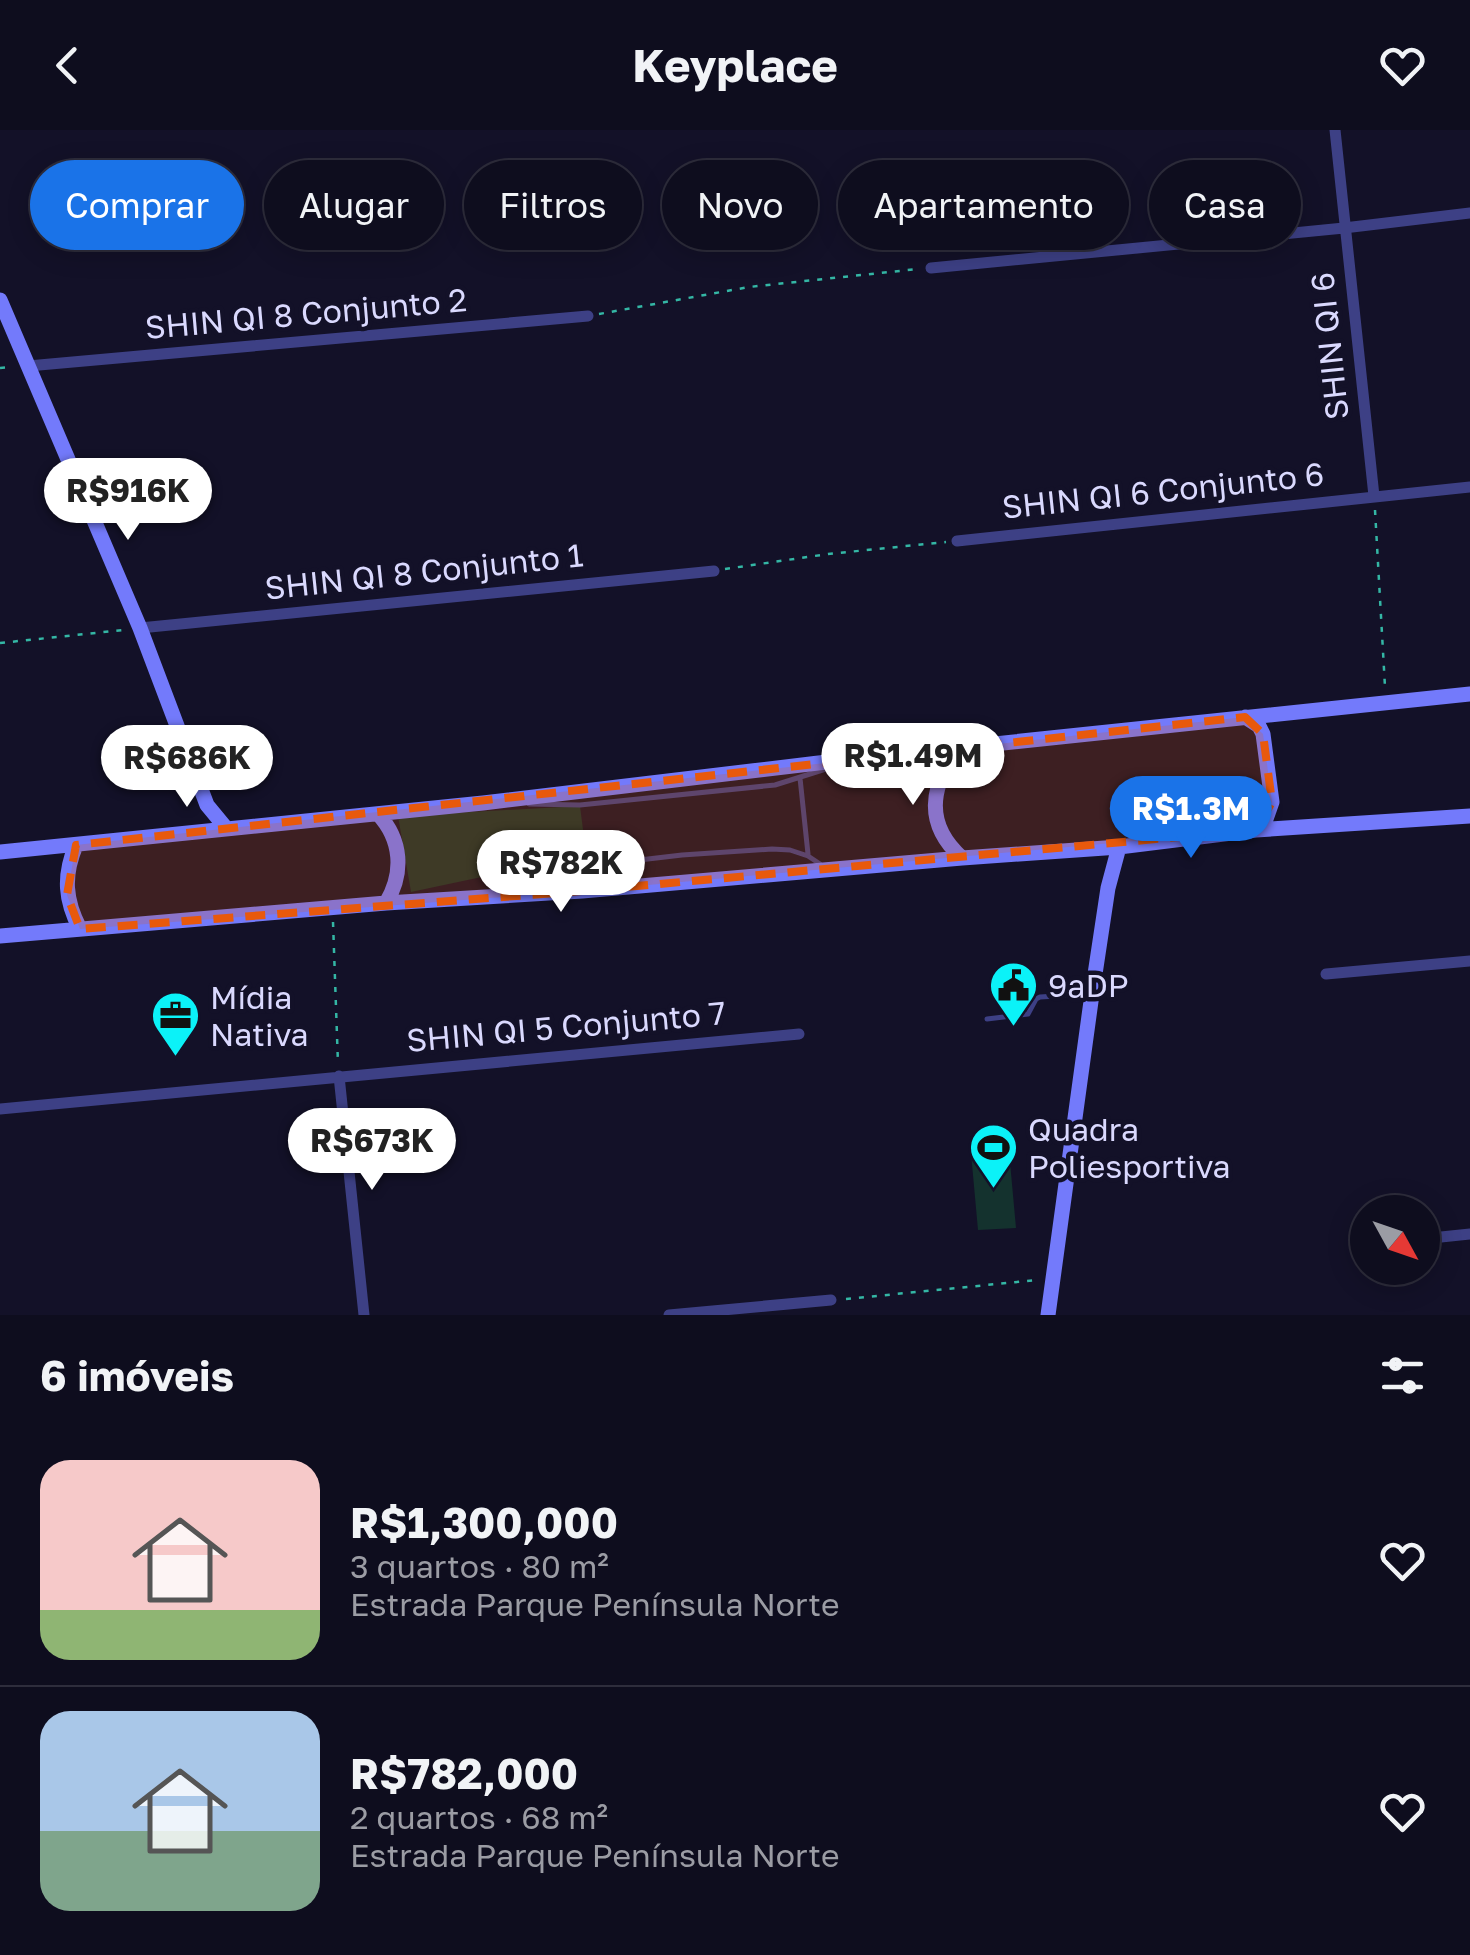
<!DOCTYPE html>
<html lang="pt">
<meta charset="utf-8">
<style>
body{margin:0;font-family:"Golos Text",sans-serif;background:#171627;color:#f1f3f6;height:100vh;display:flex;flex-direction:column;font-size:38px;white-space:nowrap}
*{box-sizing:border-box;margin:0}
p{font-size:32px;color:#9b9ca4}
.icon{flex:none;width:55px;height:55px;fill:none;stroke:currentColor;stroke-width:2;stroke-linecap:round;stroke-linejoin:round}
.map{position:relative;height:1185px;overflow:hidden}
.drawer{display:flex;flex-direction:column;background:#0e0d1e;flex:1}
.drawer>*{flex:none}
.guide{position:absolute;left:30px;top:30px;width:1410px;height:90px;display:flex;gap:20px}
.needle{width:65px;rotate:130deg}
.buttons{position:absolute;left:1350px;top:1065px;display:grid;gap:20px}
.buttons a{display:grid;place-items:center;width:90px;height:90px;border-radius:50%;background:#0e0d1e;box-shadow:0 5px 25px #0003,0 0 0 2px #2e2d3c;font-size:50px}
.price{position:absolute;translate:-50% -85px;padding:0 22px;border-radius:35px;background:#fff;color:#222;font-size:32px;line-height:65px;filter:drop-shadow(0 2px 5px #0008)}
.price::after{content:'';position:absolute;left:50%;top:60px;width:30px;height:22px;margin-left:-15px;background:inherit;clip-path:polygon(0 0,100% 0,50% 100%)}
.price.selected{background:#1a73e8;color:#fff}
ul{padding:0;list-style:none}
li{display:flex;align-items:center;gap:30px;height:250px;padding:0 40px}
li+li{border-top:2px solid #2e2d3c}
li span{display:grid;place-items:center;flex:none;width:280px;height:200px;border-radius:30px;color:#555}
li>.icon{margin-inline-start:auto}
span .icon{width:120px;height:120px;fill:#fffc;stroke-width:1}
li b{font-size:42px}
h2{display:flex;justify-content:space-between;align-items:center;height:120px;padding:0 40px;font-size:42px}
.tag{padding:0 35px;border-radius:45px;background:#0e0d1e;box-shadow:0 5px 25px #0003,0 0 0 2px #2e2d3c;font-size:35px;line-height:90px}
.tag.selected{background:#1a73e8;color:#fff}
header{display:flex;justify-content:space-between;align-items:center;height:130px;padding:0 40px;background:#0e0d1e;font-size:45px;font-weight:700}
.map>svg:first-child{display:block}
.green{fill:#14322e}
.lines{fill:none;stroke-linecap:round;stroke-linejoin:round}
.path{stroke:#34b7a5;stroke-width:2.5;stroke-dasharray:5 8;stroke-linecap:butt}
.lane{stroke:#3d4085;stroke-width:5}
.street{stroke:#3d4085;stroke-width:11}
.secondary{stroke:#737afb;stroke-width:15}
.marked{fill:#e8590c;fill-opacity:0.2;stroke:#e8590c;stroke-width:8;stroke-dasharray:20 12;stroke-linejoin:round}
.labels{text-anchor:middle;stroke-width:9;stroke-linejoin:round;paint-order:stroke}
.street-label{font-size:32px;fill:#dad9fe;stroke:#131128}
.poi-label{font-size:32px;fill:#dad9fe;stroke:#131128;text-anchor:start}
</style>
<header><svg class="icon" aria-label="back" viewBox="0 0 24 24"><path d="M15 5l-7 7 7 7"/></svg>Keyplace<svg class="icon" aria-label="heart" viewBox="0 0 24 24"><path d="M12 20l-8-8c-3-5 5-10 8-4 3-6 11-1 8 4z"/></svg></header>
<div class="map">
<svg width="1470" height="1185" viewBox="0 0 1470 1185">
<rect width="100%" height="100%" fill="#131128"/>
<!-- green -->
<path class="green" d="M580,676L587,731L542,739L539,735L411,762L398,686Z
M1009,1021L1016,1098L978,1100L971,1023Z"/>
<g class="lines">
<!-- path -->
<path class="path" d="M599,184L749,157L918,139
M0,238L12,237
M1375,380L1385,557
M725,439L828,424L946,412
M0,513L123,500
M333,792L338,934
M846,1169L1037,1150"/>
<!-- lane -->
<path class="lane" d="M800,648L808,724
M529,674L580,675L775,655L829,638
M510,760L541,747L571,738L682,725L772,719L790,720L808,726L820,734
M987,889L1028,884L1036,869L1040,867L1089,864"/>
<!-- street -->
<path class="street" d="M1335,0L1374,366
M931,138L1344,98L1470,83
M28,236L588,186
M957,411L1470,357
M140,498L714,441
M1326,844L1470,831
M339,946L364,1185
M0,979L799,904
M1422,1109L1470,1104
M1355,1116L1368,1114
M669,1185L831,1170"/>
<!-- secondary -->
<path class="secondary" d="M0,170L140,498L207,675L226,698
M1245,587L1259,596L1263,604L1272,672L1266,689L1256,700
M956,619C931,658 924,694 962,728
M378,684C402,710 404,743 386,773
M76,715C63,746 65,770 80,799
M0,722L483,673L860,628L1470,564
M0,806L386,773L582,761L962,728L1119,717L1256,700L1470,686
M1048,1185L1092,864L1108,758L1119,717"/>
</g>
<!-- marked area -->
<path class="marked" d="M1245,587L1263,604L1272,672L1256,700L582,761L80,799L67,765L76,715Z"/>
<!-- icons -->
<defs>
<symbol id="civic-pin" viewBox="-11 -11 22 30"><path d="M0 17L-7.5 6A9.5 9.5 0 1 1 7.5 6Z" fill="#0bf2f8" stroke="#131128"/><path d="M-.6-6.5H3V-4.5H.6V-3L4-1V1h2V6H-6V1h2V-1L-.6-3ZM-1.2 2.5V6h2.4V2.5Z" fill="#111"/></symbol>
<symbol id="office-pin" viewBox="-11 -11 22 30"><path d="M0 17L-7.5 6A9.5 9.5 0 1 1 7.5 6Z" fill="#0bf2f8" stroke="#131128"/><path d="M-6-3h4V-5.5h4V-3h4V5H-6ZM-1-4.5V-3h2v-1.5ZM-6 0V1H6V0Z" fill="#111"/></symbol>
<symbol id="stadium-pin" viewBox="-11 -11 22 30"><path d="M0 17L-7.5 6A9.5 9.5 0 1 1 7.5 6Z" fill="#0bf2f8" stroke="#131128"/><path d="M0-5a6.5 5 0 1 0 0 10a6.5 5 0 1 0 0-10ZM-3.5-1.8h7v3.6h-7Z" fill="#111"/></symbol>
</defs>
<g fill-rule="evenodd">
<use href="#civic-pin" x="986" y="828" width="55" height="75"/>
<use href="#office-pin" x="148" y="858" width="55" height="75"/>
<use href="#stadium-pin" x="966" y="990" width="55" height="75"/>
</g>
<g class="labels">
<!-- street labels -->
<g class="street-label">
<text transform="translate(306 184) rotate(-5)" y="11">SHIN QI 8 Conjunto 2</text>
<text transform="translate(1330 216) rotate(-96)" y="11">SHIN QI 6</text>
<text transform="translate(1163 361) rotate(-6)" y="11">SHIN QI 6 Conjunto 6</text>
<text transform="translate(424 442) rotate(-6)" y="11">SHIN QI 8 Conjunto 1</text>
<text transform="translate(566 897) rotate(-5)" y="11">SHIN QI 5 Conjunto 7</text>
</g>
<!-- poi labels -->
<g class="poi-label">
<text x="1048" y="867">9ªDP</text>
<text x="210" y="879">Mídia<tspan x="210" dy="37">Nativa</tspan></text>
<text x="1028" y="1011">Quadra<tspan x="1028" dy="37">Poliesportiva</tspan></text>
</g>
</g>
</svg>
<div class="buttons">
<a><svg class="needle" viewBox="-14 -14 28 28"><path d="M0-13l5 13h-10z" fill="#e53935"/><path d="M0 13l5-13h-10z" fill="#9b9ca4"/></svg></a>
</div>
<b class="price" style="left:128px;top:413px">R$916K</b>
<b class="price" style="left:913px;top:678px">R$1.49M</b>
<b class="price" style="left:187px;top:680px">R$686K</b>
<b class="price selected" style="left:1191px;top:731px">R$1.3M</b>
<b class="price" style="left:561px;top:785px">R$782K</b>
<b class="price" style="left:372px;top:1063px">R$673K</b>
<div class="guide">
<a class="tag selected">Comprar</a>
<a class="tag">Alugar</a>
<a class="tag">Filtros</a>
<a class="tag">Novo</a>
<a class="tag">Apartamento</a>
<a class="tag">Casa</a>
</div>
</div>
<section class="drawer">
<h2>6 imóveis<svg class="icon" aria-label="filters" viewBox="0 0 24 24"><path d="M4 7h16M4 17h16"/><circle cx="9" cy="7" r="2"/><circle cx="15" cy="17" r="2"/></svg></h2>
<ul>
<li><span style="background:linear-gradient(#f6c9c9 75%,#8fb573 0)"><svg class="icon" aria-label="home" viewBox="0 0 24 24"><path d="M3 11l9-7 9 7M6 9v11h12V9"/></svg></span><div><b>R$1,300,000</b><p>3 quartos · 80 m²</p><p>Estrada Parque Península Norte</p></div><svg class="icon" aria-label="heart" viewBox="0 0 24 24"><path d="M12 20l-8-8c-3-5 5-10 8-4 3-6 11-1 8 4z"/></svg></li>
<li><span style="background:linear-gradient(#a9c7e8 60%,#7fa58c 0)"><svg class="icon" aria-label="home" viewBox="0 0 24 24"><path d="M3 11l9-7 9 7M6 9v11h12V9"/></svg></span><div><b>R$782,000</b><p>2 quartos · 68 m²</p><p>Estrada Parque Península Norte</p></div><svg class="icon" aria-label="heart" viewBox="0 0 24 24"><path d="M12 20l-8-8c-3-5 5-10 8-4 3-6 11-1 8 4z"/></svg></li>
</ul>
</section>
